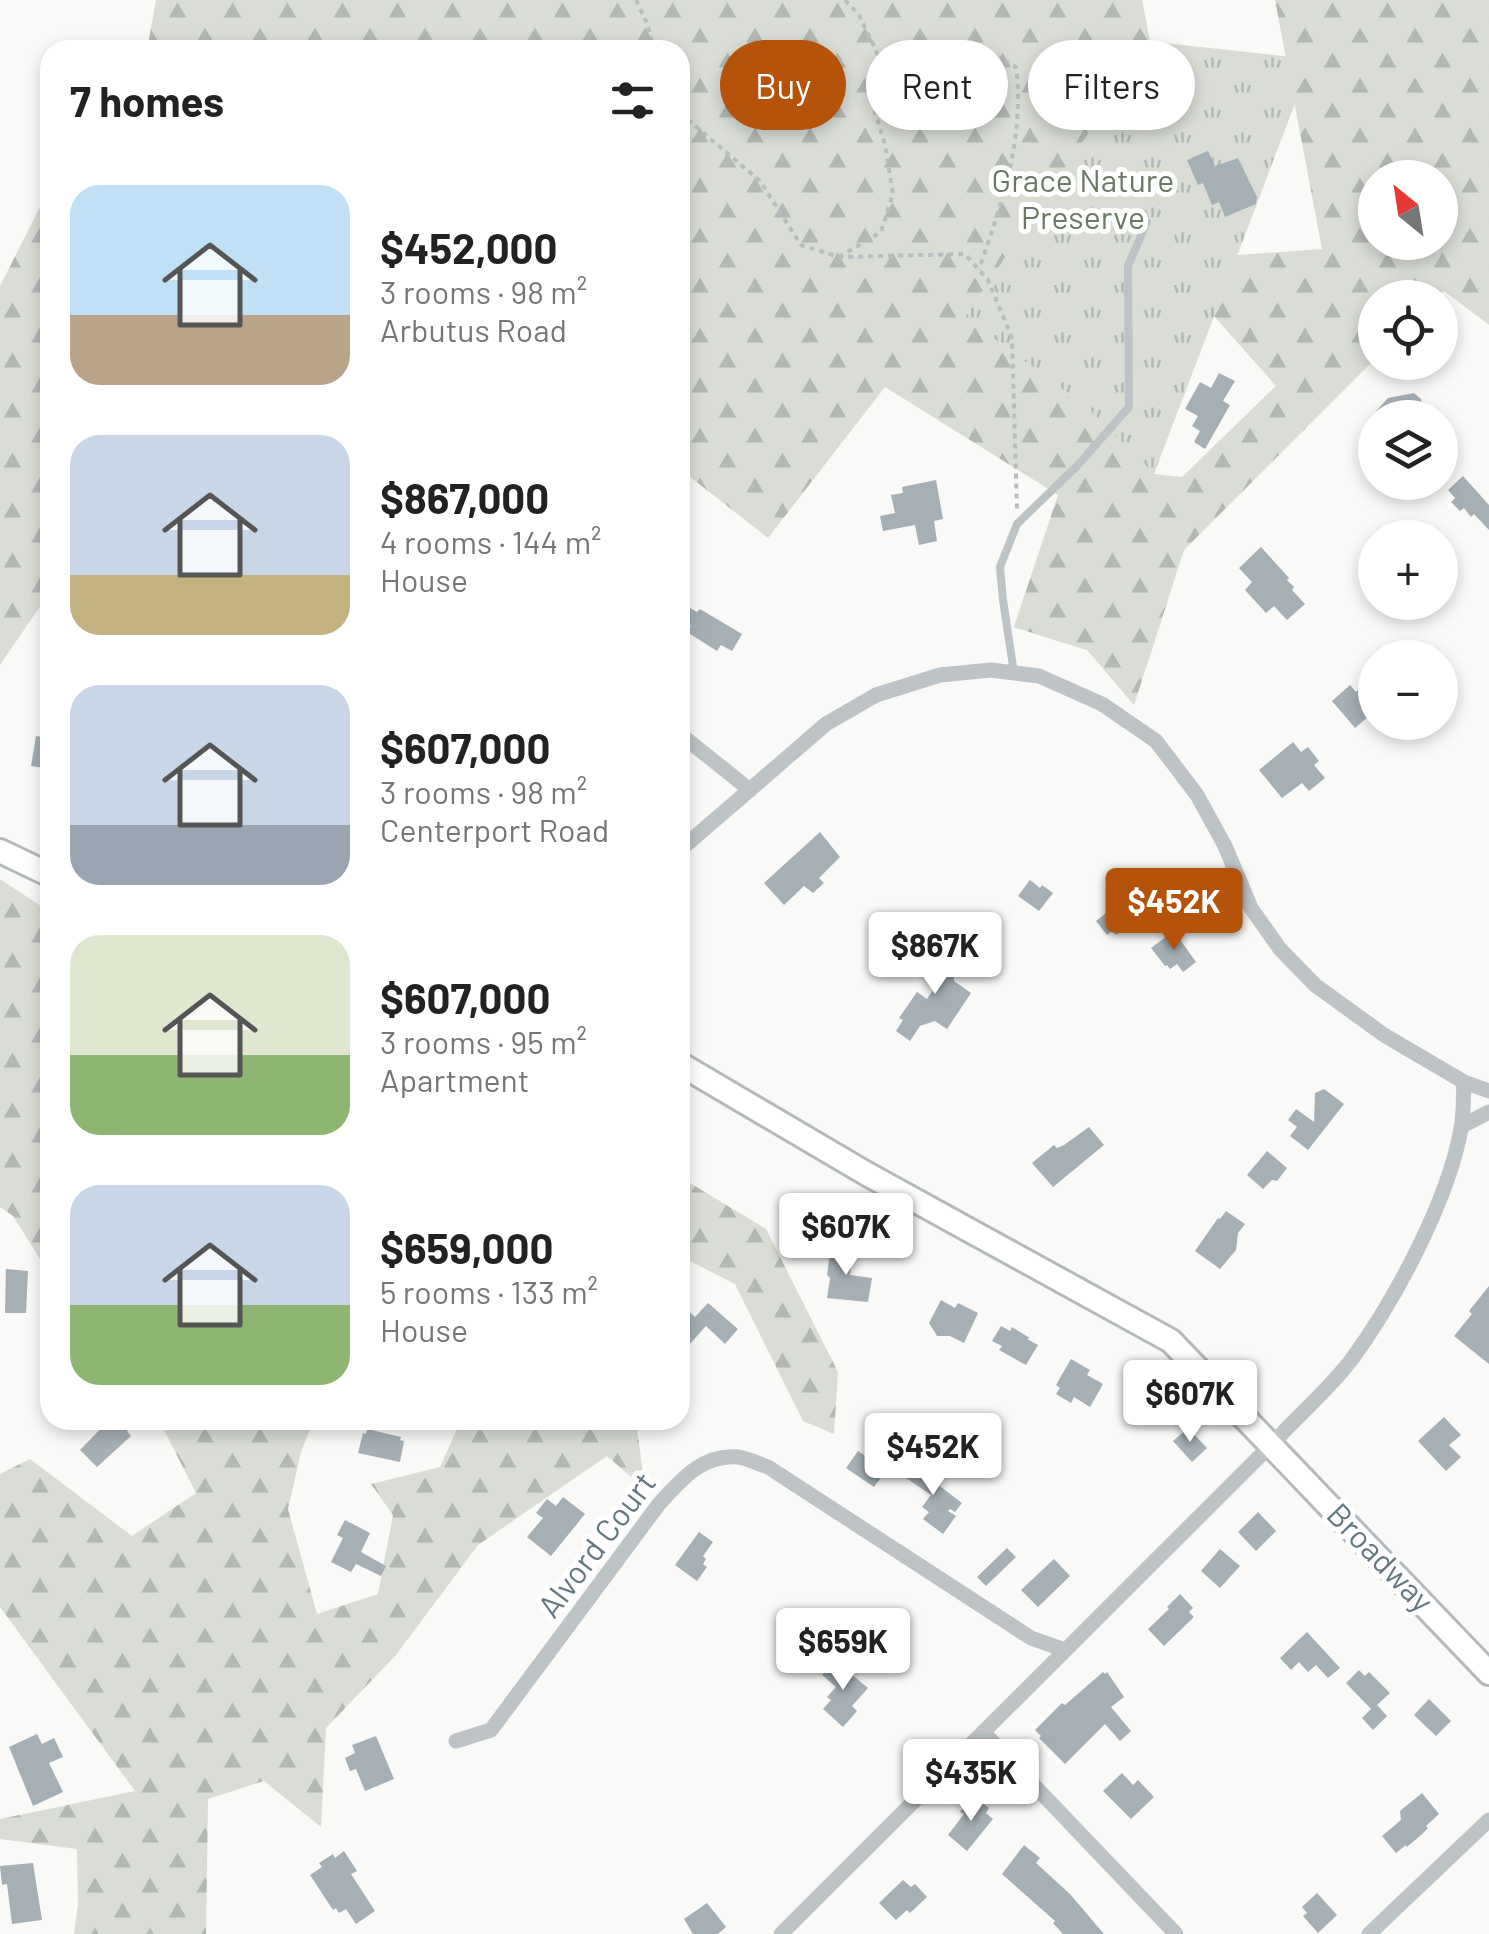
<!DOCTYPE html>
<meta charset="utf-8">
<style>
body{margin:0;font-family:Barlow,sans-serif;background:#f6f6f6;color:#222;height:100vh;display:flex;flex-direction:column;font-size:38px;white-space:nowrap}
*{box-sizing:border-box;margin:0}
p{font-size:32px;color:#767676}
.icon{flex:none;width:55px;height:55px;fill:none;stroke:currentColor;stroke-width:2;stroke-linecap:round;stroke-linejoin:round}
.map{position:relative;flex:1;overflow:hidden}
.drawer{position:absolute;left:40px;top:40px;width:650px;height:1390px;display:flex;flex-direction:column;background:#fff;border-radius:30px;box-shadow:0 5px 15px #0003}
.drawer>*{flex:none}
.hud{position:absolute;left:720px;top:40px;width:618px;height:90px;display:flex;gap:20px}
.needle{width:65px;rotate:330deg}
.tools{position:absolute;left:1358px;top:160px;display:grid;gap:20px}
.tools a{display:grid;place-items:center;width:100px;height:100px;border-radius:50%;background:#fff;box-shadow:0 5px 15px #0003;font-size:50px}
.price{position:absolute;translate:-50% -85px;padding:0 22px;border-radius:10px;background:#fff;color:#222;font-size:32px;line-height:65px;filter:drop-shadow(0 2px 5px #0008)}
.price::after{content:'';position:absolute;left:50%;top:60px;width:30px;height:22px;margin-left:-15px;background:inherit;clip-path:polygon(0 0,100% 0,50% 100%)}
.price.active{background:#b45309;color:#fff}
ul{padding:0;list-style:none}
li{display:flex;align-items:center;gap:30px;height:250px;padding:0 30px}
li span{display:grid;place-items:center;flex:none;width:280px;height:200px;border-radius:30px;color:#555}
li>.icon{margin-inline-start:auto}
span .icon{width:120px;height:120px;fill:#fffc;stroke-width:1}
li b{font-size:42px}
h2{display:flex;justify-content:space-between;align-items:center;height:120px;padding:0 30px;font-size:42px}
.chip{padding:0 35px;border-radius:45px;background:#fff;box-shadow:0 5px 15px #0003;font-size:35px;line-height:90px}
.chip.active{background:#b45309;color:#fff}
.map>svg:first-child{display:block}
.grass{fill:url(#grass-tufts)}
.forest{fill:url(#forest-firs);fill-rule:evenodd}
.building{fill:#a5afb4}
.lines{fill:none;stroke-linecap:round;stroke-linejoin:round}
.secondary-casing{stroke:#b3b9bd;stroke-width:28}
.path{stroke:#b9bdbf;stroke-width:4;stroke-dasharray:5 5;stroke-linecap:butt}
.lane{stroke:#bec3c6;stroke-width:8}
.street{stroke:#bec3c6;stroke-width:15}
.secondary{stroke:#fff;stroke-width:22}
.labels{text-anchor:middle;stroke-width:10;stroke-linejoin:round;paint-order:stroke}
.park-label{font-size:32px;fill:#6a7864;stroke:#fff}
.street-label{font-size:32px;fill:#667780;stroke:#fff}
</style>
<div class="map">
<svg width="1489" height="1934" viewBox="0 0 1489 1934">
<defs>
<pattern id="grass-tufts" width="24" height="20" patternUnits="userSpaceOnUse" patternTransform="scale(2.5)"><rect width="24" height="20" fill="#d9ddd6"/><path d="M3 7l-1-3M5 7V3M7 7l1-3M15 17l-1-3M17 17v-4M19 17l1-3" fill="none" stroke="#b4b8b3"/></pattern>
<pattern id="forest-firs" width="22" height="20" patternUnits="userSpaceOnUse" patternTransform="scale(2.5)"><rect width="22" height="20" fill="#d9ddd6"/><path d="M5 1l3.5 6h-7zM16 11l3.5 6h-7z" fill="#b4b8b3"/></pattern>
</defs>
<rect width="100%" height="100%" fill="#f9f9f7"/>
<!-- grass -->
<path class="grass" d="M917,16L1312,59L1087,650L1014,627L1088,408L706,125L680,50Z"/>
<!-- forest -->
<path class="forest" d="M156,0H1142L1150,41L965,317L1088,408L1154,474L1182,477L1276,386L1214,316L1237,255L1322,249L1275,0H1489V325L1444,291L1436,297L1375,298V359L1184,550L1134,705L1087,650L1014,627L1058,495L885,387L768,538L680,469V50H147ZM1375,178H1440V242H1375Z
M50,187V592L0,665V286Z
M0,879L50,912V1275L13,1216L0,1207Z
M680,1177L766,1229L838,1372L834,1434L803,1421L735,1284L680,1256Z
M159,1420H314L301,1452L288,1509L317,1614L378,1594L393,1515L371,1484L440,1467L461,1420H636L645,1489L607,1456L478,1545L396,1655L326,1728L321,1827L264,1781L208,1799L206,1934H74L78,1904L77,1849L0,1839V1819L135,1791L0,1607V1474L30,1459L132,1536L196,1493Z"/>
<!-- building -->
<path class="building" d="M1208,151L1215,166L1238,158L1257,197L1256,204L1225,217L1219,202L1212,205L1203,183L1198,185L1187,160Z
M1219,373L1235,381L1223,401L1230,405L1205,449L1194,442L1200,431L1192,426L1198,416L1185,409L1200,382L1211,388Z
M1414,393L1421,399L1424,418H1370L1388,398Z
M1463,476L1489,505V530L1474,514L1471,517L1464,508L1460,511L1451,502L1455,498L1448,490Z
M936,480L943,519L934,521L937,541L919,545L915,525L883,531L880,516L895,513L891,495L903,493L902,487Z
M1261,547L1289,578L1287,580L1294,587L1292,590L1305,604L1287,620L1274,606L1266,613L1245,590L1252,582L1239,568Z
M680,602L697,612L700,609L742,634L732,651L721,645L717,651L687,632L691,626L680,620Z
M1375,676V711L1355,728L1332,701L1350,685L1356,692Z
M36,736L50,738V769L31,766Z
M1293,742L1301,752L1308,747L1319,761L1314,765L1325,778L1309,791L1302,783L1282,798L1259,770Z
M820,832L840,857L819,878L824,883L813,893L804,886L784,905L764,883Z
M1030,880L1040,888L1042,885L1053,893L1039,911L1018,896Z
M1154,880L1165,897L1157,903L1160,908L1140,923L1137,920L1116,935L1113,931L1107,935L1096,921L1115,906L1118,911L1142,894L1139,890Z
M1174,931L1196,962L1183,972L1177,964L1170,969L1167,965L1165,966L1151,948Z
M933,937L950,949L948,952L952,960L954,958V964L960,975L954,971V981L971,993L947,1029L935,1021L920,1026L910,1041L896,1031L903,1020L899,1018L917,992L927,999L948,967L924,951Z
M1324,1089L1344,1104L1308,1150L1290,1136L1297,1127L1288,1120L1296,1109L1314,1122L1315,1093Z
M1089,1127L1104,1145L1053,1187L1032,1163L1054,1145L1057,1148L1064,1145Z
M1267,1151L1287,1168L1277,1181L1272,1180L1263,1189L1247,1175Z
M1226,1211L1245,1224L1238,1233L1236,1250L1220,1269L1195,1251L1218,1218L1220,1219Z
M831,1246L853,1250L850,1275L872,1278L868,1302L827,1298L830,1278L827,1275Z
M6,1269L28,1271L26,1313H5Z
M1489,1286V1364L1454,1336L1472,1314L1469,1311Z
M941,1300L955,1308L958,1303L978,1313L964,1343L950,1336H937L929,1323Z
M708,1303L738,1329L725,1344L706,1326L680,1355V1318L687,1310L695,1317Z
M1001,1326L1010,1331L1012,1327L1030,1338L1027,1339L1038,1345L1026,1365L999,1350L1002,1346L992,1341Z
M1071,1359L1090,1370L1087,1375L1103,1384L1090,1407L1074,1397L1071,1403L1056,1394L1060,1388L1056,1385Z
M1145,1380L1169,1405L1156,1418L1150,1412L1143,1420L1124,1400Z
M1444,1417L1461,1435L1449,1445L1461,1457L1446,1471L1418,1441Z
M109,1420H138L127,1431L131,1436L97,1467L80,1450Z
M1188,1428L1207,1448L1192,1462L1173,1441Z
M367,1429L401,1437L400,1440L404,1441L400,1462L358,1453L363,1433L366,1434Z
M872,1450L891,1464L874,1487L846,1468L858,1451L867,1457Z
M910,1459L926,1471L924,1474L962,1503L955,1512L950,1509L948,1511L956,1516L943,1534L923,1519L929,1512L922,1507L931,1495L900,1474Z
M563,1497L585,1514L551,1556L527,1537L543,1518L536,1513L547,1499L556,1506Z
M1258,1512L1276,1531L1256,1551L1238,1532Z
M345,1520L370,1533L361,1552L386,1566L381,1576L356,1564L351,1572L331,1562L343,1538L337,1535Z
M699,1532L713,1542L703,1556L706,1559L703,1564L707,1567L697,1581L675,1565Z
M1007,1548L1016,1557L986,1586L977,1577Z
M1220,1549L1240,1566L1220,1588L1201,1571Z
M1054,1559L1070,1576L1038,1607L1021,1590Z
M1180,1594L1193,1608L1189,1612L1194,1617L1164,1646L1148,1629L1169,1609L1167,1607Z
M1307,1632L1340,1668L1328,1678L1316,1665L1308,1672L1299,1662L1291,1670L1280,1658Z
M834,1660L868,1688L852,1706L857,1711L843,1727L823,1709L831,1700L827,1697L836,1687L822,1675Z
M1359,1670L1365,1676L1369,1672L1390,1693L1377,1705L1387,1716L1373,1730L1362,1718L1371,1709L1346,1683Z
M1103,1672L1105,1674L1107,1672L1124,1697L1111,1707L1131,1731L1120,1741L1105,1724L1065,1764L1039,1738L1041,1736L1035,1730L1062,1703L1065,1705Z
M1429,1699L1451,1721L1436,1736L1414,1715Z
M37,1734L42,1744L54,1738L63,1757L49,1763L63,1792L33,1806L9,1747Z
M376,1736L394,1779L365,1791L356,1769L350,1771L345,1758L355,1753L352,1745Z
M1122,1773L1133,1785L1138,1780L1154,1797L1131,1819L1103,1791Z
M1422,1793L1439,1814L1426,1826L1428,1828L1421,1835L1407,1847L1406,1845L1396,1853L1382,1836L1401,1820L1400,1811Z
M973,1796L989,1808L986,1813L993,1819L967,1851L948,1835L964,1814L960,1812Z
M1024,1845L1040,1858L1036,1863L1070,1894L1104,1934H1063L1053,1923L1055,1921L1002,1874Z
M344,1851L357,1871L351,1874L375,1911L356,1924L346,1909L339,1913L336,1908L333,1910L310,1875L322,1867L319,1863L333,1854L335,1858Z
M33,1863L42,1920L12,1924L7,1884L2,1885L0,1866Z
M903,1880L911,1887L915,1884L927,1897L910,1913L907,1910L896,1920L879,1903Z
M1317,1893L1337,1915L1318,1933L1303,1916L1307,1913L1302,1907Z
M707,1903L726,1927L718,1934H693L684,1919Z"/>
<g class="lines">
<defs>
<path id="secondary" d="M0,851L50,875
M680,1064L867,1174L1171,1341L1489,1673"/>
</defs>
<!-- secondary casing -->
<use href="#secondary" class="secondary-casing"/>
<!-- path -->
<path class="path" d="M636,0L647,23L654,50
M845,0L859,15L878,55
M680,113L760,181L801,245L839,257L965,254L988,280L1012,338L1017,509
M839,257L881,232L893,194L885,145L873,105L870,75L878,55L915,52L990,54L1016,67C1025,138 1002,203 979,269"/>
<!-- lane -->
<path class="lane" d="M1014,673L1003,600L1000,567L1017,524L1077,466L1129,407L1128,266L1147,222"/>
<!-- street -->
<path class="street" d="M680,734L750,790
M680,850L826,724L876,695L940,675L991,670L1039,676L1102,704L1156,741L1197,795L1225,846L1251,908L1280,949L1315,985L1384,1035L1464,1082L1489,1091
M1462,1126L1489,1112
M983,1732L1176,1934
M456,1741L491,1730L659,1504C681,1480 702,1454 738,1457C747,1458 759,1464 768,1467L1031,1638L1065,1650
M781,1934L1272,1444C1297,1417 1329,1389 1352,1359C1395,1300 1448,1201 1461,1129C1464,1114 1463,1097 1464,1082
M1369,1934L1489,1820"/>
<!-- secondary -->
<use href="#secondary" class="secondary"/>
</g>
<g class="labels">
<!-- park labels -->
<g class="park-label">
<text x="1083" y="192">Grace Nature<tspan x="1083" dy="37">Preserve</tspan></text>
</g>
<!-- street labels -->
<g class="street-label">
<text transform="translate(597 1545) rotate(-53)" y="11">Alvord Court</text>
<text transform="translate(1380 1558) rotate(46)" y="11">Broadway</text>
</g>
</g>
</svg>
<div class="tools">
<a><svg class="needle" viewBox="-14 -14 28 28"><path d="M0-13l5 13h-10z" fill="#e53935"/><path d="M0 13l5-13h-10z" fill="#767676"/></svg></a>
<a><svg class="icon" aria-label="locate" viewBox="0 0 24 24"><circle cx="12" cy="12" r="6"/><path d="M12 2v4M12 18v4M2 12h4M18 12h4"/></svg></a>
<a><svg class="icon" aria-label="layers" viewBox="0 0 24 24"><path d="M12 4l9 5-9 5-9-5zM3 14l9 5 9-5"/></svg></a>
<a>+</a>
<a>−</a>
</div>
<b class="price active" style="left:1174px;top:953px">$452K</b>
<b class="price" style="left:935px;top:997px">$867K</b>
<b class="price" style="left:846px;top:1278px">$607K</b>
<b class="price" style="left:1190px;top:1445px">$607K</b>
<b class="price" style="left:933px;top:1498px">$452K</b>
<b class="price" style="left:843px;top:1693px">$659K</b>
<b class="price" style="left:971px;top:1824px">$435K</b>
<div class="hud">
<a class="chip active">Buy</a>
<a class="chip">Rent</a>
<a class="chip">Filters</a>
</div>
<section class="drawer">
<h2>7 homes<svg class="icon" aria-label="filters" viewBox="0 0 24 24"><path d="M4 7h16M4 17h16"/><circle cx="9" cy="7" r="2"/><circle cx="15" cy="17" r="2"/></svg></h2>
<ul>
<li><span style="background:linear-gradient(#bfe0f5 65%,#b9a48a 0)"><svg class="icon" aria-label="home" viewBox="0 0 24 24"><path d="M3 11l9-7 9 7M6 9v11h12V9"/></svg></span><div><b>$452,000</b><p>3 rooms · 98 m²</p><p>Arbutus Road</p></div></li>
<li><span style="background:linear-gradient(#c9d6e8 70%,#c2b280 0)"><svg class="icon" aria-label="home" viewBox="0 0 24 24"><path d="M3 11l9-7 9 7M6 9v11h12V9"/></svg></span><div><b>$867,000</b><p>4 rooms · 144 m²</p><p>House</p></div></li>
<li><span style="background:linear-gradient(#c9d6e8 70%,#9aa5b1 0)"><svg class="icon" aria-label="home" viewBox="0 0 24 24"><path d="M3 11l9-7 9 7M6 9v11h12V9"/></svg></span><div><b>$607,000</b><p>3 rooms · 98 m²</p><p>Centerport Road</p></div></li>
<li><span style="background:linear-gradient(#dfe7d0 60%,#8fb573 0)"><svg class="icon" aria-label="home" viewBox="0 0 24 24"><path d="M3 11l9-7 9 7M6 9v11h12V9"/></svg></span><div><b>$607,000</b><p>3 rooms · 95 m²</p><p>Apartment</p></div></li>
<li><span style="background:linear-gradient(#c9d6e8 60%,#8fb573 0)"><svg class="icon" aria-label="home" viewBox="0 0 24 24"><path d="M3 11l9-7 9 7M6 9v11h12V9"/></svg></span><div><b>$659,000</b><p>5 rooms · 133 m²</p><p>House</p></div></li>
</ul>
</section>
</div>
